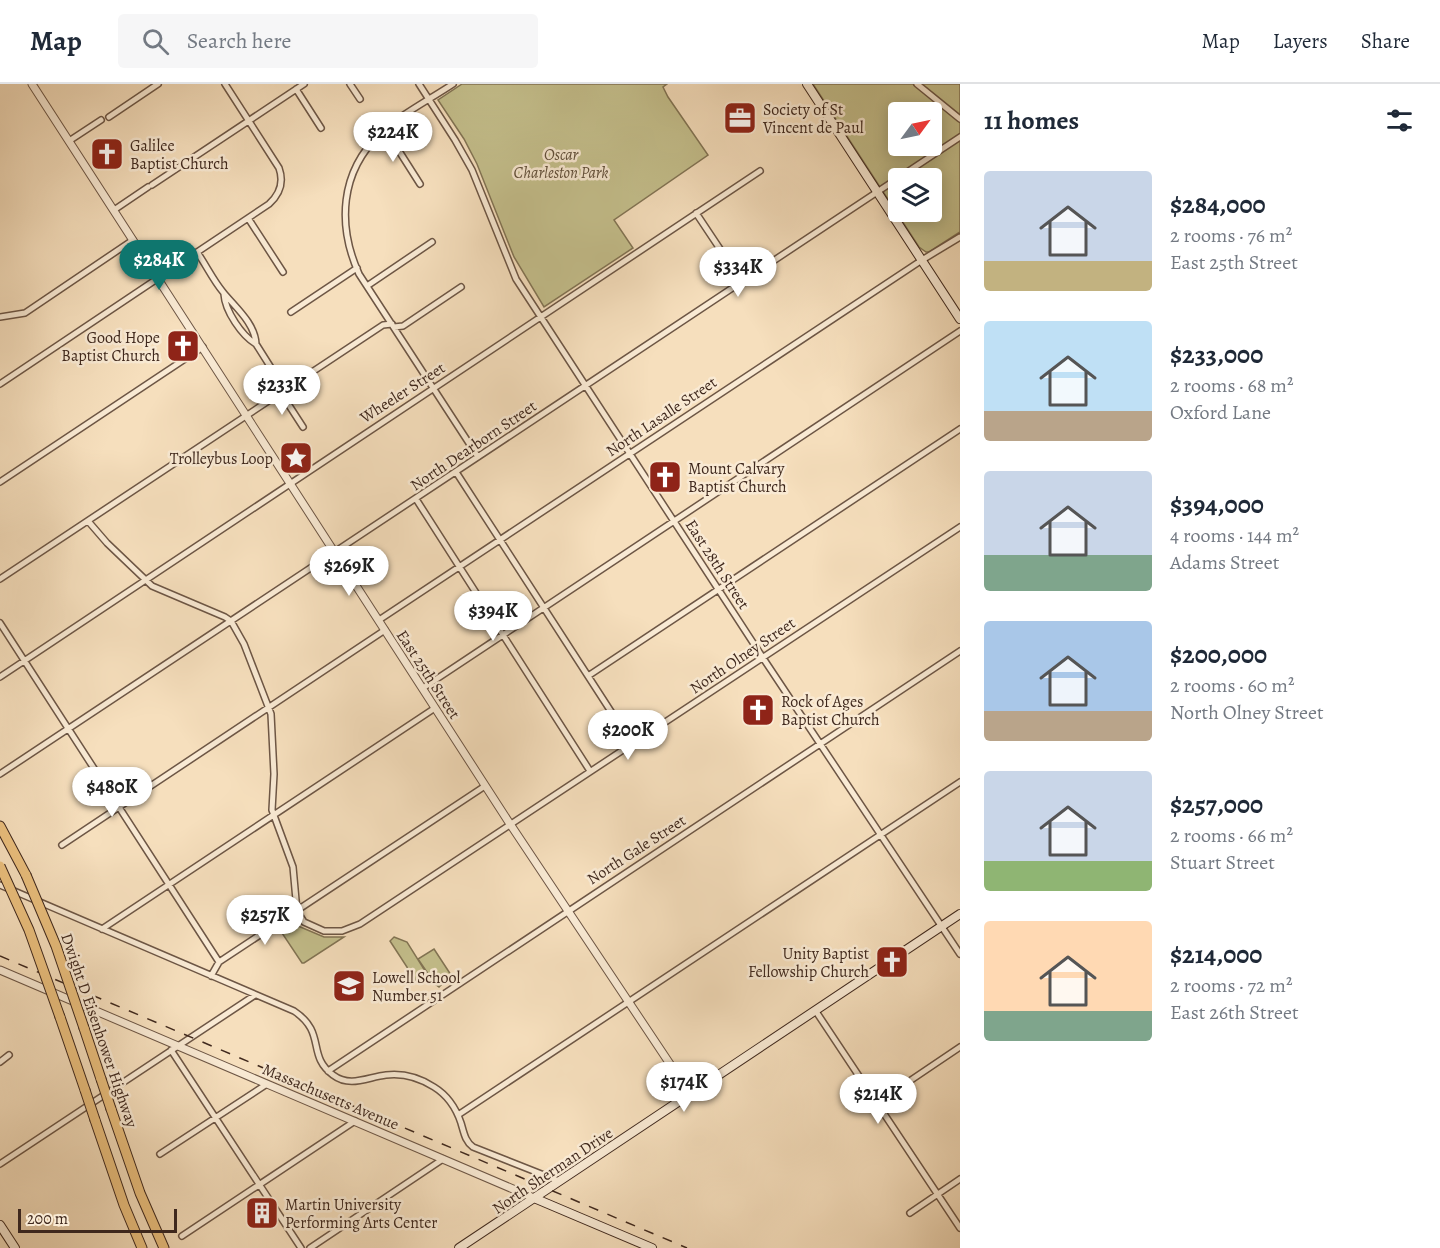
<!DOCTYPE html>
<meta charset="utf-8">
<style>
body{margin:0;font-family:Alegreya,serif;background:#f6f6f7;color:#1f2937;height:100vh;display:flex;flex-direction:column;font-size:22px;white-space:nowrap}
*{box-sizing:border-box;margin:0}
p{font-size:20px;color:#747a83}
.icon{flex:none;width:33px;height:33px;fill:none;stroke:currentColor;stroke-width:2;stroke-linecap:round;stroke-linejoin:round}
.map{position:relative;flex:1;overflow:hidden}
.sheet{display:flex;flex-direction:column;background:#fff;width:480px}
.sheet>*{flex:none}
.needle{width:39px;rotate:57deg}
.buttons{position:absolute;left:888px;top:18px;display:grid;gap:12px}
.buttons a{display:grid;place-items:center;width:54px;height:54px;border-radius:6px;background:#fff;box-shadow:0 3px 15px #0003;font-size:30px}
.scale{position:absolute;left:18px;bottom:15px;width:159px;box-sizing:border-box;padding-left:6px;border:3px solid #3f281d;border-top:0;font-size:16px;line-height:21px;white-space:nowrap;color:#3f281d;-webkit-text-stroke:4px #f9ead4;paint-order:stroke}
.price{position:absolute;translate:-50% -51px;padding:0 14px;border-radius:21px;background:#fff;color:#222;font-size:20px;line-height:39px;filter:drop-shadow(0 2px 3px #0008)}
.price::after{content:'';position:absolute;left:50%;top:36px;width:18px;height:14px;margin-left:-9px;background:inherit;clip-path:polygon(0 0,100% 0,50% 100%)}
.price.selected{background:#0f766e;color:#fff}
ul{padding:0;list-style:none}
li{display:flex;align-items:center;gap:18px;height:150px;padding:0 24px}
li span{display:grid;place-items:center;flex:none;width:168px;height:120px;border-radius:6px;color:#555}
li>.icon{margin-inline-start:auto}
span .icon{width:72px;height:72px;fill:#fffc;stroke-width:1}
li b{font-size:26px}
h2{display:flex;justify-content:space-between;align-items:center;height:72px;padding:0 24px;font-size:26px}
header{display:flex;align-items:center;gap:36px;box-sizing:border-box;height:84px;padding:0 30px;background:#fff;border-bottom:2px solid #e0e1e3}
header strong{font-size:28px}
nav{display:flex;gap:33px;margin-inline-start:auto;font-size:21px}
.search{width:420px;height:54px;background:#f6f6f7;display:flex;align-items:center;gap:15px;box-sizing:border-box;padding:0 21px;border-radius:6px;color:#747a83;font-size:22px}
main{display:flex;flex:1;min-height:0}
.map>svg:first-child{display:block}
.park{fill:#c4bf8c;stroke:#827454;stroke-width:1.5;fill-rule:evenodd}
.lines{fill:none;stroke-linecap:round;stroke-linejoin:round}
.minor-casing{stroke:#6d5645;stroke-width:8}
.tertiary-casing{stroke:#6d5645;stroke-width:9}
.secondary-casing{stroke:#3f281d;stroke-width:10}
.motorway-casing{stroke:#3f281d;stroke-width:11}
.minor{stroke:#f9ead4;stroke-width:5}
.tertiary{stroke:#f9ead4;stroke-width:7}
.secondary{stroke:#f9ead4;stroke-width:8}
.motorway{stroke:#ebc07e;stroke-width:9}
.rail{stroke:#3f281d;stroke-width:1.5;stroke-dasharray:10 10;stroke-linecap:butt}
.motorway-bridge-casing{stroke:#3f281d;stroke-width:11;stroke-linecap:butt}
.motorway-bridge{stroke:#ebc07e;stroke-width:9}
.labels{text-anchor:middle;stroke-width:5;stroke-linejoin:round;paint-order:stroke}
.poi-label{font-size:16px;fill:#3f281d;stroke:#f9ead4;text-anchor:start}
.park-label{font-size:16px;font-style:italic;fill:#604e39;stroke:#f9ead4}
.street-label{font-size:16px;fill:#3f281d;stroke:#f9ead4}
</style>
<header>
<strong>Map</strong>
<div class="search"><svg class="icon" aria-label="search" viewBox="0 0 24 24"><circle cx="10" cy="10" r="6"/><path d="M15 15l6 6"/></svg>Search here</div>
<nav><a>Map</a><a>Layers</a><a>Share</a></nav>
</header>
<main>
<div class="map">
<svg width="960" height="1164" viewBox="0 0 960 1164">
<rect width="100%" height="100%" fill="#f6dfbd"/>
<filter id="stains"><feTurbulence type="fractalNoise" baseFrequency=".00333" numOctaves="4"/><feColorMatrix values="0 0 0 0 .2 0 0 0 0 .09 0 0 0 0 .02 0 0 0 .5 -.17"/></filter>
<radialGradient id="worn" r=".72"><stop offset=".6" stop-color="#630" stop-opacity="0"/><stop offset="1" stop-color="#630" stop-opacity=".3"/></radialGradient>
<!-- park -->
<path class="park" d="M462,0H667L663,3L668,13L708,71L614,136L633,164L544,223L514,173L477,80L464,55L438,16Z
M813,0H960V148L929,168H926L919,163ZM898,28H932V62H898ZM898,94H932V128H898Z
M291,839L324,853H344L304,879H302L280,846Z
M394,853L407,858L427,890L416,897L390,857Z
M434,865L451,891L439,903L435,900L418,875Z"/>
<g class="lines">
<defs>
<path id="minor" d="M350,0L360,15
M419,0L455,56L472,86L516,195L765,577L960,870
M453,0C429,16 401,30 380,50C340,88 337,141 359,190L478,373
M917,0L960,35
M296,5L321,44
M109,33L158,0
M385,45L420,100
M69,57L101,36
M152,101L304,0
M114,126L148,103
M696,129L742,198
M248,134L283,188
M197,168C206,181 213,196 223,208C235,223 255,239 256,260
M367,202L432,158
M224,210C225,227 242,252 256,260L285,306
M291,228L357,184
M0,233L25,229L133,156
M394,243L403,242L461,203
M0,300L269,120C280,110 284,98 279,84L225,0
M281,309L303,343
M456,388L632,660
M0,398L203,263
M416,415L590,687
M88,437L107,459L152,502L225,533L231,537L244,560L271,630L274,690L272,726L293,783L297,827L304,838L324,847H342L360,840L960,443
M0,495L383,241L392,240
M379,536L922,176L960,153
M0,539L219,878L211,892
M588,592L960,345
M0,593L760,87
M423,604L960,247
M0,690L960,53
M62,761L385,546
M0,801L294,927C327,949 306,971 333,991C350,1004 368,993 386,991C403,989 420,994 434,1003C447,1011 456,1024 461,1039C464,1049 465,1057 473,1063L559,1097
M102,845L435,624
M219,878L485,702
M815,926L960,1144
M171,966L301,1164
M0,978L9,971
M328,987L960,567
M877,1019L960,963
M458,1031L960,698
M160,1070L267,1000
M0,1080L255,911
M910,1129L960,1095
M182,1152L355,1037
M310,1164L443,1075"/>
<path id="tertiary" d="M32,0L510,740L690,1010
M0,886L534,1114"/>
<path id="secondary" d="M807,0L960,235
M534,1114L652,1164
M0,1141L15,1164
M459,1164L960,830"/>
<path id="motorway" d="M0,742L26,791
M60,933L85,1006
M84,944L101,995
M111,1025L140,1109L164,1164
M95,1036L124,1121L142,1164"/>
</defs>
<!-- minor casing -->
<use href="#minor" class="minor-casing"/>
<!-- tertiary casing -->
<use href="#tertiary" class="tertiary-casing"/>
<!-- secondary casing -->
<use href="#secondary" class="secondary-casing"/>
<!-- motorway casing -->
<use href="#motorway" class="motorway-casing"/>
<!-- minor -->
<use href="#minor" class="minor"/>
<!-- tertiary -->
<use href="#tertiary" class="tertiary"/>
<!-- secondary -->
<use href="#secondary" class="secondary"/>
<!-- motorway -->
<use href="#motorway" class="motorway"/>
<!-- rail -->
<path class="rail" d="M0,872L687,1164"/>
<defs>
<path id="motorway-bridge" d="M0,782L29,846L60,933
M26,791L56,862L84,944
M101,995L111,1025
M85,1006L95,1036"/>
</defs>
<!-- motorway-bridge casing -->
<use href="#motorway-bridge" class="motorway-bridge-casing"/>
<!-- motorway-bridge -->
<use href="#motorway-bridge" class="motorway-bridge"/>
</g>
<!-- icons -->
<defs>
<symbol id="office-square" viewBox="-11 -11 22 22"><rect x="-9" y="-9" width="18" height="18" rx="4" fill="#8f2418" stroke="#f9ead4"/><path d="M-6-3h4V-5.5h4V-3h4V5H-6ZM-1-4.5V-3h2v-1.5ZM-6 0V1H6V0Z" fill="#fff"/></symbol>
<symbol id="church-square" viewBox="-11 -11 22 22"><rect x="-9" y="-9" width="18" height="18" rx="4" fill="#8f2418" stroke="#f9ead4"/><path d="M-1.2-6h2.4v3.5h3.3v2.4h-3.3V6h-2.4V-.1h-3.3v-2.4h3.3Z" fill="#fff"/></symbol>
<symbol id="sight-square" viewBox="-11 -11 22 22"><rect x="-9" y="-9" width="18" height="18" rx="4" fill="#8f2418" stroke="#f9ead4"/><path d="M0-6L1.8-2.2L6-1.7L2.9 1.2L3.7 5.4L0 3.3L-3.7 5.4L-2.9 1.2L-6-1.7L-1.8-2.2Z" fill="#fff"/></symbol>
<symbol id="school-square" viewBox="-11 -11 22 22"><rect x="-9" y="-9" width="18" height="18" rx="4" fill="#8f2418" stroke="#f9ead4"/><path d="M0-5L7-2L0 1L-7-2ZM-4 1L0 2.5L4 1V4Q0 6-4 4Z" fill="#fff"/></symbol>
<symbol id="building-square" viewBox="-11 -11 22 22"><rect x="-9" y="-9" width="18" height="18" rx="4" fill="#8f2418" stroke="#f9ead4"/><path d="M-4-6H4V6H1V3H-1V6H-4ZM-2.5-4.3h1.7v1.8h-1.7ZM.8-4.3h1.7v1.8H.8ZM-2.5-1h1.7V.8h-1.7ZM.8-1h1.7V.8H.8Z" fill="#fff"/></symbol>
</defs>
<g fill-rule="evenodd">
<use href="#office-square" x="721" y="15" width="38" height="38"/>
<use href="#church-square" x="88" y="51" width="38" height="38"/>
<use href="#church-square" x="164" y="243" width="38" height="38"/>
<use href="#sight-square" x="277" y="355" width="38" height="38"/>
<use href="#church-square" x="646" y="374" width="38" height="38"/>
<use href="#church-square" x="739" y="607" width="38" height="38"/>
<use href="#church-square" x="873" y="859" width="38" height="38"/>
<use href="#school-square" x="330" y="883" width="38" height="38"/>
<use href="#building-square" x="243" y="1110" width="38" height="38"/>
</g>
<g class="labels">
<!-- poi labels -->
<g class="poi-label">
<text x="763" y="31">Society of St<tspan x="763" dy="18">Vincent de Paul</tspan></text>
<text x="130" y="67">Galilee<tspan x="130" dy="18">Baptist Church</tspan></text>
<text x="160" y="259" text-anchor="end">Good Hope<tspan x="160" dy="18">Baptist Church</tspan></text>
<text x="273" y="380" text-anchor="end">Trolleybus Loop</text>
<text x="688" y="390">Mount Calvary<tspan x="688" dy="18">Baptist Church</tspan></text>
<text x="781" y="623">Rock of Ages<tspan x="781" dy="18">Baptist Church</tspan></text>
<text x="869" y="875" text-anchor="end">Unity Baptist<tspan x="869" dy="18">Fellowship Church</tspan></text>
<text x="372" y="899">Lowell School<tspan x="372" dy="18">Number 51</tspan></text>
<text x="285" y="1126">Martin University<tspan x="285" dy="18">Performing Arts Center</tspan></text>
</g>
<!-- park labels -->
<g class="park-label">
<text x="561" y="76">Oscar<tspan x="561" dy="18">Charleston Park</tspan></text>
</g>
<!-- street labels -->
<g class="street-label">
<text transform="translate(402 308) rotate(-33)" y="6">Wheeler Street</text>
<text transform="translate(661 332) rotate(-34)" y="6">North Lasalle Street</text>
<text transform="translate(473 361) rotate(-34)" y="6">North Dearborn Street</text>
<text transform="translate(718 480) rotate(57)" y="6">East 28th Street</text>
<text transform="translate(742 571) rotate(-34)" y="6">North Olney Street</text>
<text transform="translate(429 590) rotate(57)" y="6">East 25th Street</text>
<text transform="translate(636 765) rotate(-33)" y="6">North Gale Street</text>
<text transform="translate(100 946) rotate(71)" y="6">Dwight D Eisenhower Highway</text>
<text transform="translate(331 1012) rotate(23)" y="6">Massachusetts Avenue</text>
<text transform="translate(552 1086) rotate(-34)" y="6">North Sherman Drive</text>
</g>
</g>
<rect width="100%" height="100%" filter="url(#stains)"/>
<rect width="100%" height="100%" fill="url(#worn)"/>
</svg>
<div class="buttons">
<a><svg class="needle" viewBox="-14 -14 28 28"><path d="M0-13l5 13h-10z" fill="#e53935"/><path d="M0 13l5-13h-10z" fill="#747a83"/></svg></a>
<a><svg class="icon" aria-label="layers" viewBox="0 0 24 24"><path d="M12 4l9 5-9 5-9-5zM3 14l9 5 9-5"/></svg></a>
</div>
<div class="scale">200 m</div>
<b class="price" style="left:393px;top:79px">$224K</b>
<b class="price selected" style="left:159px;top:207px">$284K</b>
<b class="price" style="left:738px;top:214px">$334K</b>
<b class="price" style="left:282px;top:332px">$233K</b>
<b class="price" style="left:349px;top:513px">$269K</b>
<b class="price" style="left:493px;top:558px">$394K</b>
<b class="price" style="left:628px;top:677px">$200K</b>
<b class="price" style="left:112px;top:734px">$480K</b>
<b class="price" style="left:265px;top:862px">$257K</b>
<b class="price" style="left:684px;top:1029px">$174K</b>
<b class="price" style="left:878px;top:1041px">$214K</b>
</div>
<section class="sheet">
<h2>11 homes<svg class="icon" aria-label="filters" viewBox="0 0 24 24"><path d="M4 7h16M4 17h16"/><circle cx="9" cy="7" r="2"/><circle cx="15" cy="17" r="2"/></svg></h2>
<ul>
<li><span style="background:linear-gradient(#c9d6e8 75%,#c2b280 0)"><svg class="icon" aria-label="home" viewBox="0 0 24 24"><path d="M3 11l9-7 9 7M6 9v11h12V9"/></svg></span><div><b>$284,000</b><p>2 rooms · 76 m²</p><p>East 25th Street</p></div></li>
<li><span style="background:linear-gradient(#bfe0f5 75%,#b9a48a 0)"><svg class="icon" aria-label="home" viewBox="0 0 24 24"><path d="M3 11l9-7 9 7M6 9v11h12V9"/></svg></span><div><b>$233,000</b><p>2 rooms · 68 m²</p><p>Oxford Lane</p></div></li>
<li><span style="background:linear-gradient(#c9d6e8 70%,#7fa58c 0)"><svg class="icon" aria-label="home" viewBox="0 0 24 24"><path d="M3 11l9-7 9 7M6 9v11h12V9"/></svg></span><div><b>$394,000</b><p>4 rooms · 144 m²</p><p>Adams Street</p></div></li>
<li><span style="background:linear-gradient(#a9c7e8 75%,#b9a48a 0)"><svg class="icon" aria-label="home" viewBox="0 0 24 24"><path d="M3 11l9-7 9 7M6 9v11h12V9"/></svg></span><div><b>$200,000</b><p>2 rooms · 60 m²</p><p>North Olney Street</p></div></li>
<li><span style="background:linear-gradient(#c9d6e8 75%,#8fb573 0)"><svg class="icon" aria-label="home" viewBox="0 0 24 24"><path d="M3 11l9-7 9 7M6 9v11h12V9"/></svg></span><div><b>$257,000</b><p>2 rooms · 66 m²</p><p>Stuart Street</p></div></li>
<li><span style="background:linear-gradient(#ffd9b3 75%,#7fa58c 0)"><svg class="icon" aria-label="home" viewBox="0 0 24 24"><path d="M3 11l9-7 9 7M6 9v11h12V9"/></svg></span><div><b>$214,000</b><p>2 rooms · 72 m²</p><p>East 26th Street</p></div></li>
</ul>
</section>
</main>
